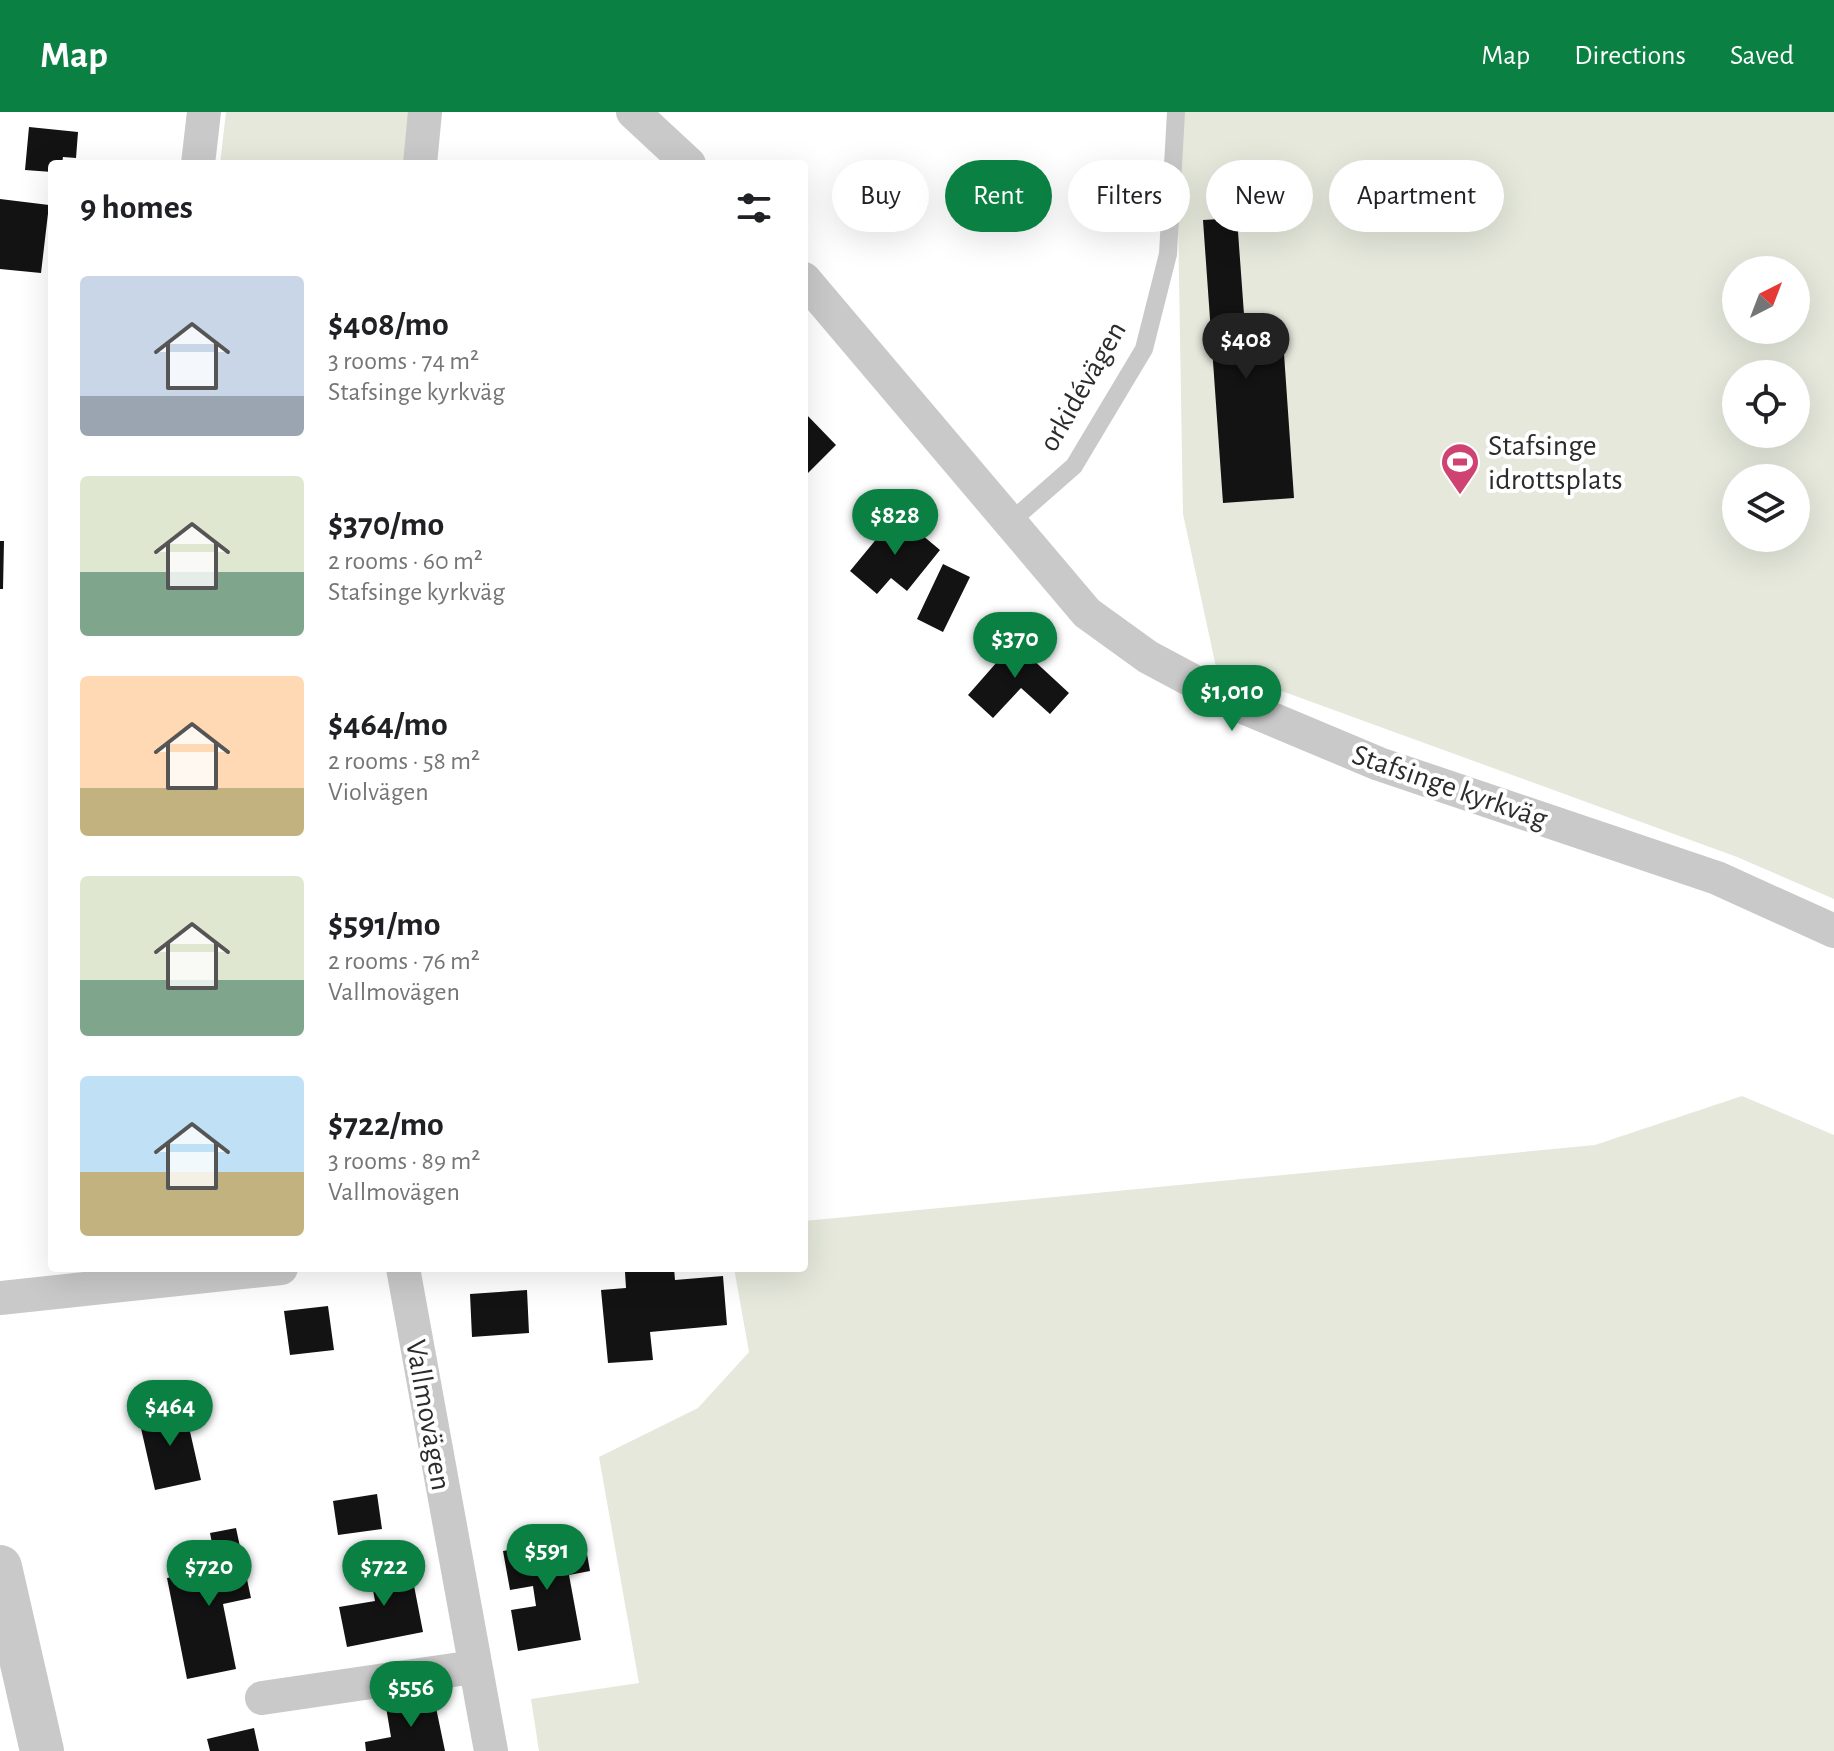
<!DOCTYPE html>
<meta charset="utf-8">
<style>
body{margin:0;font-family:"Alegreya Sans",sans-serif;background:#f6f6f6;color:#202124;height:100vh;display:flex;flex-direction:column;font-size:30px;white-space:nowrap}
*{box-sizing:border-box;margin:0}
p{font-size:26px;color:#757577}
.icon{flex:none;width:44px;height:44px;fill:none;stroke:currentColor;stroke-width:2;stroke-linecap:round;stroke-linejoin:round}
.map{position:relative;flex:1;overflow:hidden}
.side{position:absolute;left:48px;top:48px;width:760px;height:1112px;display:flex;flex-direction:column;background:#fff;border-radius:8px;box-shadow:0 8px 32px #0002}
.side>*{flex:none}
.banner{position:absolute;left:832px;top:48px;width:760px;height:72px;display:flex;gap:16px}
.needle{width:52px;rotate:42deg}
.fabs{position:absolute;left:1722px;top:144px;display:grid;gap:16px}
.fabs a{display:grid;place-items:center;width:88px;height:88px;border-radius:50%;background:#fff;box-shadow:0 8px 32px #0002;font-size:40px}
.price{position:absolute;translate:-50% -68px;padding:0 18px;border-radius:28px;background:#0b8043;color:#fff;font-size:26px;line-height:52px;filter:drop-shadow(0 2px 4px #0008)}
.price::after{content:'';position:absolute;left:50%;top:48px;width:24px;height:18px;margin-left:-12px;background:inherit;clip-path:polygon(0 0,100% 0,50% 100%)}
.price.current{background:#222;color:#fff}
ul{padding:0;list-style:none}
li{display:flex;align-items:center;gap:24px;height:200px;padding:0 32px}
li span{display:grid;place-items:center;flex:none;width:224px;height:160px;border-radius:8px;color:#555}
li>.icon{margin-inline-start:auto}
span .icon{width:96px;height:96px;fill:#fffc;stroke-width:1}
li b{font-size:34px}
h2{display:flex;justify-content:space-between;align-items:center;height:96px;padding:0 32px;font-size:34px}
.chip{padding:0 28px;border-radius:36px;background:#fff;box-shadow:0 8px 32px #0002;font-size:28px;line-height:72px}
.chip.current{background:#0b8043;color:#fff}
header{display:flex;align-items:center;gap:48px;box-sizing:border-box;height:112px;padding:0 40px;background:#0b8043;color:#fff}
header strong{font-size:38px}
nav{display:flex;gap:44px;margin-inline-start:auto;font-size:28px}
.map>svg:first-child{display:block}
.green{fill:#e5e8db;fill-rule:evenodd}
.building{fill:#131313}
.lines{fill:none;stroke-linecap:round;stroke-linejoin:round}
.service{stroke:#c9c9c9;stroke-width:18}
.minor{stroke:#c9c9c9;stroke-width:34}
.tertiary{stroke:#c9c9c9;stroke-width:44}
.labels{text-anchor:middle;stroke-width:8;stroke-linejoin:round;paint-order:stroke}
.street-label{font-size:30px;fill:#2c2c2c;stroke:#fff}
.poi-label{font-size:30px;fill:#2c2c2c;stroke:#fff;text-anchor:start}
</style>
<header>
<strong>Map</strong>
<nav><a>Map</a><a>Directions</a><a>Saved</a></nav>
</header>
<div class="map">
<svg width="1834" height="1639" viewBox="0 0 1834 1639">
<rect width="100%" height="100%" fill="#fff"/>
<!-- green -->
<path class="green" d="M226,0H412L406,52H220Z
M1185,0H1834V787L1737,745L1216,555L1183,402L1177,47ZM1736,158H1796V218H1736ZM1736,262H1796V322H1736ZM1736,366H1796V426H1736Z
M1742,984L1834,1023V1639H539L531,1587L639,1571L599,1345L698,1296L749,1240L734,1156H804V1109L1595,1033Z"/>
<!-- building -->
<path class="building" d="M29,15L78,20L76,46L63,45L62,52H52V60L25,58Z
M0,87L49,93L41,161L0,157Z
M1237,106L1245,216L1282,213L1294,386L1223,391L1203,108Z
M804,300L836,333L807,362L804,359Z
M897,402L940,438L907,479L891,466L877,482L850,459Z
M0,429H4L3,477H0Z
M943,452L970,465L943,520L917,507Z
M1003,520L1069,581L1050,602L1021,576L993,606L968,583L997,550L985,539Z
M674,1156L675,1168L723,1164L727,1213L650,1220L653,1248L608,1251L601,1178L626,1176L625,1160Z
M527,1178L529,1221L472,1225L470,1182Z
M328,1194L334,1238L290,1243L284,1199Z
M184,1293L201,1368L155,1378L138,1303Z
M377,1382L382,1417L338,1423L333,1389Z
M236,1416L251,1486L223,1492L236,1557L187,1567L167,1466L217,1456L210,1421Z
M584,1425L590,1459L569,1463L581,1528L518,1539L511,1498L536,1494L533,1474L510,1478L503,1439Z
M409,1448L423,1520L347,1535L339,1495L375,1489L369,1456Z
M434,1586L445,1639H366L365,1630L391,1625L386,1595Z
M254,1616L259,1639H210L207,1627Z"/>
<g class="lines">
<!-- service -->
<path class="service" d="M1009,411L1074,354L1144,237L1168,142L1176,0"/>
<!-- minor -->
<path class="minor" d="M633,0L689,52
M198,52L204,0
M420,52L425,0
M804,167L1087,501L1148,545L1236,592L1379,652L1717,766L1834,819
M403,1156L491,1639
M0,1186L281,1156
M262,1586L474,1555"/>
<!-- tertiary -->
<path class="tertiary" d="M0,1455L42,1639"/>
</g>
<!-- icons -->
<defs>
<symbol id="stadium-pin" viewBox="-11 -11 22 30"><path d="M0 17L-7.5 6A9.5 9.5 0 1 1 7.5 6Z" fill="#ce4371" stroke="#fff"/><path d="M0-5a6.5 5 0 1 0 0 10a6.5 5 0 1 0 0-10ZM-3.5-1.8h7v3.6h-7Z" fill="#fff"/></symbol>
</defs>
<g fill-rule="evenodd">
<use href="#stadium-pin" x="1438" y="328" width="44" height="60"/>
</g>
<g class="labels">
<!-- street labels -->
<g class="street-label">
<text transform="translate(1082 274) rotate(-60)" y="10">orkidévägen</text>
<text transform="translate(1450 674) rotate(19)" y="10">Stafsinge kyrkväg</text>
<text transform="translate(429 1303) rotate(80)" y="10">Vallmovägen</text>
</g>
<!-- poi labels -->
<g class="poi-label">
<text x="1488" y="343">Stafsinge<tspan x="1488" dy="34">idrottsplats</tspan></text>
</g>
</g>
</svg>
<div class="fabs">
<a><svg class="needle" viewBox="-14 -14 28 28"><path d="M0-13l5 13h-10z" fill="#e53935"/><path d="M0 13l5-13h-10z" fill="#757577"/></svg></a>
<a><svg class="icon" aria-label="locate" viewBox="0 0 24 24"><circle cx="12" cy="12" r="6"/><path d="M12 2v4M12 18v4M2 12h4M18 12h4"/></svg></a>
<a><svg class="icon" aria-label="layers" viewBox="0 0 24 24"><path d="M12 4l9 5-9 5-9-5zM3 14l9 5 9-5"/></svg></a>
</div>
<b class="price current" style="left:1246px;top:269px">$408</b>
<b class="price" style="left:895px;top:445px">$828</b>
<b class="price" style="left:1015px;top:568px">$370</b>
<b class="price" style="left:1232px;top:621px">$1,010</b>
<b class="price" style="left:170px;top:1336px">$464</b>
<b class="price" style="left:547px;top:1480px">$591</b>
<b class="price" style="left:209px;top:1496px">$720</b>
<b class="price" style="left:384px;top:1496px">$722</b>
<b class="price" style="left:411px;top:1617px">$556</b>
<div class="banner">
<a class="chip">Buy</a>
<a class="chip current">Rent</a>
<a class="chip">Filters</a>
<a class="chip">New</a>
<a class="chip">Apartment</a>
</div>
<section class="side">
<h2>9 homes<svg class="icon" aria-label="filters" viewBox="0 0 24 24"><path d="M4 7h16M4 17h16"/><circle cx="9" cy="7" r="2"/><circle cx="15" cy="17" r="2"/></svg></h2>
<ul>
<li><span style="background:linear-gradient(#c9d6e8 75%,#9aa5b1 0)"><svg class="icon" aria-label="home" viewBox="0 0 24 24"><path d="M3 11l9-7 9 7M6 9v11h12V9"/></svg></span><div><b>$408/mo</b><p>3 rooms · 74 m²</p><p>Stafsinge kyrkväg</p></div></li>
<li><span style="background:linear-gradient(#dfe7d0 60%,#7fa58c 0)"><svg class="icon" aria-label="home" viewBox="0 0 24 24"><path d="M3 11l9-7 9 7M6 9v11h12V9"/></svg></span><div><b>$370/mo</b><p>2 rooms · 60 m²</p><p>Stafsinge kyrkväg</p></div></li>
<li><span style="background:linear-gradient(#ffd9b3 70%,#c2b280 0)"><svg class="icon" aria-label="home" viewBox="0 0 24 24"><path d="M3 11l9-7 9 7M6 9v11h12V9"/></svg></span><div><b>$464/mo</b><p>2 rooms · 58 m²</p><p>Violvägen</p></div></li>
<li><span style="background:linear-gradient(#dfe7d0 65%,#7fa58c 0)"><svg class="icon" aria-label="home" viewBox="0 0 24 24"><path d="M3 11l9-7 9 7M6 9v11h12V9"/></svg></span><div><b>$591/mo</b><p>2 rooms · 76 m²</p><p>Vallmovägen</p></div></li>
<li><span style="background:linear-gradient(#bfe0f5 60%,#c2b280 0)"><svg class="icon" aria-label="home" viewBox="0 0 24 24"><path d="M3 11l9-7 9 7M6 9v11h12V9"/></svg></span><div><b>$722/mo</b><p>3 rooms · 89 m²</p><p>Vallmovägen</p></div></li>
</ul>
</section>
</div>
